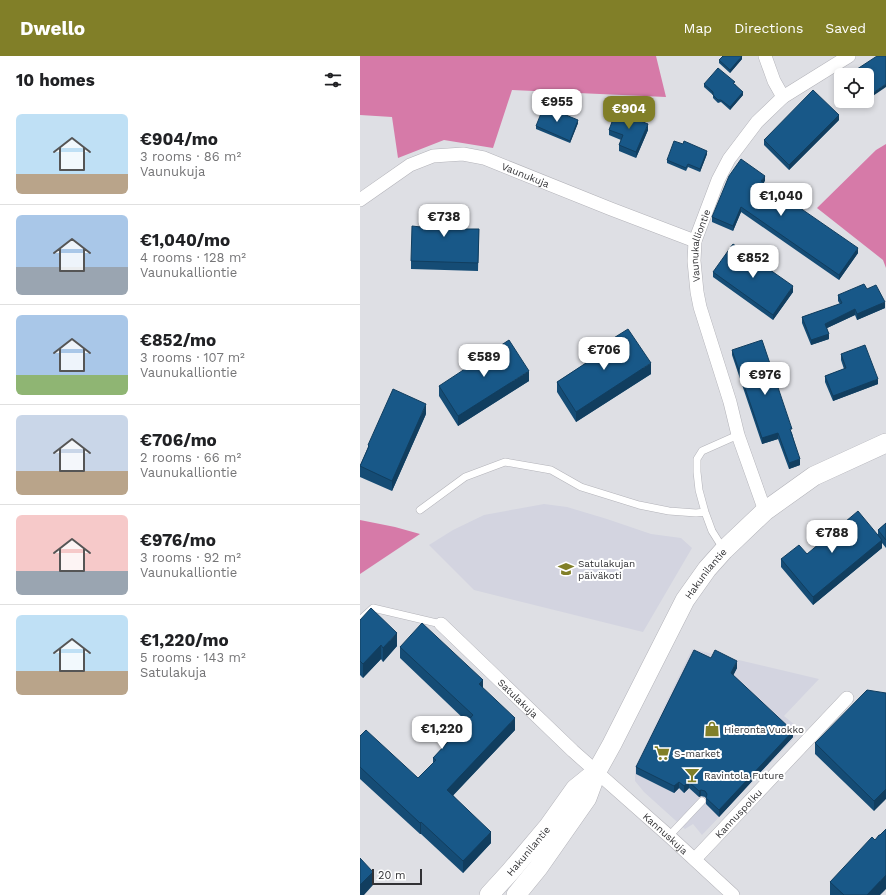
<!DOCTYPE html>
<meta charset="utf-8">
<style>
body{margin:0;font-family:"Work Sans",sans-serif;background:#f6f6f6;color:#202124;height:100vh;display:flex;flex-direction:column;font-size:15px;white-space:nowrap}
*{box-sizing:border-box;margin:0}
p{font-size:13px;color:#757577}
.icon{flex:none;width:22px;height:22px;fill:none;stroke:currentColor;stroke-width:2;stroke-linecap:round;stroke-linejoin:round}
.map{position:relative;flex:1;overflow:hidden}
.panel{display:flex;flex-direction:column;background:#fff;width:360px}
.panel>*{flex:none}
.tools{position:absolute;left:474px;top:12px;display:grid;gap:8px}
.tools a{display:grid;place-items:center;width:40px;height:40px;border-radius:6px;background:#fff;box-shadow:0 2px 6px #0003;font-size:20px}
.scale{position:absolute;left:12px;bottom:10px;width:50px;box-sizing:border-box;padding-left:4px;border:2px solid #323235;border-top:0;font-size:11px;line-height:14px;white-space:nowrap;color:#323235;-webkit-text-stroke:3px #fff;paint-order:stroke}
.price{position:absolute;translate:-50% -34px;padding:0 9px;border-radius:8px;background:#fff;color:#222;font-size:13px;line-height:26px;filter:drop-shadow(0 1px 2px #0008)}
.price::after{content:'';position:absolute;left:50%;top:24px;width:12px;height:9px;margin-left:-6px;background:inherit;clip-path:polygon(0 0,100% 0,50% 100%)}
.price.selected{background:#817f28;color:#fff}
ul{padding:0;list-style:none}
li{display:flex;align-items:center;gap:12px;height:100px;padding:0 16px}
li+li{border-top:1px solid #e0e0e0}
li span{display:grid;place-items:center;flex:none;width:112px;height:80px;border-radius:6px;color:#555}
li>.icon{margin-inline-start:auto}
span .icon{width:48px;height:48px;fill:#fffc;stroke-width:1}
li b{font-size:17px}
h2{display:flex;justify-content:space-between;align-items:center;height:48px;padding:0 16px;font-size:17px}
header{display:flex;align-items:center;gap:24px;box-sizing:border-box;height:56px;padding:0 20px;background:#817f28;color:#fff}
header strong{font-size:19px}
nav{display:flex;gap:22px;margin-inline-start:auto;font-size:14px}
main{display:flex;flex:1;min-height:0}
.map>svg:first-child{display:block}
.built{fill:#d3d4e0}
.forest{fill:#d67aa8}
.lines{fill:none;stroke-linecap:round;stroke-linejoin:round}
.lane-casing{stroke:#b3b3b9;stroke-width:8}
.street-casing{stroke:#b3b3b9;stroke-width:14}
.secondary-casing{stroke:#b3b3b9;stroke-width:20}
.lane{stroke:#fff;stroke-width:7}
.street{stroke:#fff;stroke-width:13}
.secondary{stroke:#fff;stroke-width:19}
.wall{fill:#154c75}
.shaded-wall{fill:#113e5f}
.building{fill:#185888;stroke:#113e5f}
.labels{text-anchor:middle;stroke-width:4;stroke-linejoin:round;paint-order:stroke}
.street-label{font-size:10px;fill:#323235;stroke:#fff}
.poi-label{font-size:10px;fill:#323235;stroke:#fff;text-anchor:start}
</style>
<header>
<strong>Dwello</strong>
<nav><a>Map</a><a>Directions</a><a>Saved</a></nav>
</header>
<main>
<section class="panel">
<h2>10 homes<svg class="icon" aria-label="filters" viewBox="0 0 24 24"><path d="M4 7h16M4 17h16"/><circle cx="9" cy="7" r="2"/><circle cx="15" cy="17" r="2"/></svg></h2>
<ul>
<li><span style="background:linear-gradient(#bfe0f5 75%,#b9a48a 0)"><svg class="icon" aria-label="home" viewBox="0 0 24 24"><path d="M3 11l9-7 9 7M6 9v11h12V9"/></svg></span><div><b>€904/mo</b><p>3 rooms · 86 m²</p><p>Vaunukuja</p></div></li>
<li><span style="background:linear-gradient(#a9c7e8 65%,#9aa5b1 0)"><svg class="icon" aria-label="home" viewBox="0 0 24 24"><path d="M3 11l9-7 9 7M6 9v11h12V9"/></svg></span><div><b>€1,040/mo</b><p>4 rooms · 128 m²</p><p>Vaunukalliontie</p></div></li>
<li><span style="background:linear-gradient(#a9c7e8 75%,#8fb573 0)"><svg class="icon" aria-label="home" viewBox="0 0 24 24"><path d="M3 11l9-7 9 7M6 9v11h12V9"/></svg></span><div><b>€852/mo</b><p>3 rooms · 107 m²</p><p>Vaunukalliontie</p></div></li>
<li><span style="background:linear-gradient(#c9d6e8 70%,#b9a48a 0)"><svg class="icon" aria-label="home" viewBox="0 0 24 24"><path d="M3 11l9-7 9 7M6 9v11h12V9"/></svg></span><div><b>€706/mo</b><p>2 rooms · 66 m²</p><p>Vaunukalliontie</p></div></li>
<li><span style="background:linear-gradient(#f6c9c9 70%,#9aa5b1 0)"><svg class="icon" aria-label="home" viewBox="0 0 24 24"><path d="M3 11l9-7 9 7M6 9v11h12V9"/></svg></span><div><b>€976/mo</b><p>3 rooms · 92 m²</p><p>Vaunukalliontie</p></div></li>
<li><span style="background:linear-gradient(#bfe0f5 70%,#b9a48a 0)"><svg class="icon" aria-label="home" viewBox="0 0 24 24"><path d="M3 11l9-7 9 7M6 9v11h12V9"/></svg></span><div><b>€1,220/mo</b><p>5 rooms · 143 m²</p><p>Satulakuja</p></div></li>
</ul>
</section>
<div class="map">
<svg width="526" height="839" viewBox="0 0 526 839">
<rect width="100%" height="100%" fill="#dedfe4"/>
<!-- built -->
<path class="built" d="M184,448L207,451L247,463L291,478L321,482L332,492L283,576L114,534L69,489L93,474L124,459Z
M332,593L459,623L424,660L435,669L438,678L342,779L333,768L325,773L284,736L275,725V711Z"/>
<!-- forest -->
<path class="forest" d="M0,0H296L306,41L152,34L133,92L84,84L38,102L32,61L0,59Z
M526,88V212L523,204L457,152L516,94Z
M0,464L35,471L60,478L0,518Z"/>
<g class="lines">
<defs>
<path id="lane" d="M60,454L105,421L145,406L191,414L221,431L279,449L309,455L336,457L345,456
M364,494L352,475L345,456L339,434L337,416V403L342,395L378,379
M0,564L13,552L81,568
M309,780L342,745"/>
<g id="street">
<path d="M405,0L414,25L423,41"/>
<path id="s1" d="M0,144L50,109L73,100L103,98L124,102L251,153L335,185"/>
<path id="s2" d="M405,455L378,379L370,346L340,251L337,236L334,205L335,185L358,124L369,103L397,66L423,41L489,0"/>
<path id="s3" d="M81,568L213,695L309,780L373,839"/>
<path id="s4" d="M335,803L487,642"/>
</g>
<g id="secondary">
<path id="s5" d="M129,839L150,816L188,771L215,733L236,716"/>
<path id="s6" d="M156,839L178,812L227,742L237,715L252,688L325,544L347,513L364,494L405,455L454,420L526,387"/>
</g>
</defs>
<!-- lane casing -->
<use href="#lane" class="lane-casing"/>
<!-- street casing -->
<use href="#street" class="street-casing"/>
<!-- secondary casing -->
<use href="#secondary" class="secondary-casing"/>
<!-- lane -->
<use href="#lane" class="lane"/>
<!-- street -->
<use href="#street" class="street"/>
<!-- secondary -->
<use href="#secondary" class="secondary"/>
</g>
<!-- wall -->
<path class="wall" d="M382,3L370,17L359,7V4Z
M344,28H375L383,39L370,54L361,46L358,47L353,42V39L344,31Z
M491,45H501L494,50Z
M479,64L429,114L404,89V84Z
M218,67L210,87L176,73V70Z
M249,74H288L276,102L259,95V89L261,84L249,79Z
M347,98L340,116L328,111L326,115L307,107V104Z
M405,125L403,127L498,197L479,224L381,156L373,175L352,166V161Z
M104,173H119L118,215L51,213V205Z
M353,216L433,236L413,264L353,221Z
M507,233L525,252L497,264L495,259L467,272L469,283L451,289L442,267V261L480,248L478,245V239Z
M249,285L291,318L216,366L197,336V326L249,292Z
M372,294L432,377L440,409L429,413L418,383L402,388L372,299Z
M481,298L518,328L473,345L465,326V320L484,313L481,304Z
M169,325L98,370L79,340V330Z
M66,358L32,435L0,421V410L8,391V389Z
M526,467V492L522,487V492L453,549L421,511V503L447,498L518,479V474Z
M0,564L37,590L23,606L21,603L3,622L0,619Z
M40,591L123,633L155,674L93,739L131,787L103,817L61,778H60L0,723V680L58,722L73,707V702L107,666L40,602Z
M351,602L377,612L373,619L433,681L359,761L346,748V742L345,741L341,740L339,741L329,732L324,737L319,732L314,737L276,718V711Z
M526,637L514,755L455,698V687Z
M520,779V839H470V826L515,784Z"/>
<!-- shaded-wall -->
<path class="shaded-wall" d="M382,0V3L370,17V14Z
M526,28V31L507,44V41Z
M383,36V39L370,54V51Z
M497,45H501L494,50V47Z
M479,59V64L429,114V109Z
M218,64V67L210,87V85Z
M288,68V74L276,102V96Z
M347,95V98L340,116V113Z
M405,120V125L401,130V125Z
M381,151V156L373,175V170Z
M498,192V197L479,224V219Z
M433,230V236L413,264V259Z
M525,246V252L497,264V258Z
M495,253V259L465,273V268Z
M469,278V283L451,289V284Z
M291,307V318L216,366V356Z
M169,315V325L98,370V360Z
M518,323V328L473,345V340Z
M66,348V358L32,435V425Z
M418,377V383L402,388V382Z
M440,403V409L429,413V407Z
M522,484V492L453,549V541Z
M37,577V590L23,606V592Z
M21,589V603L3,622V608Z
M377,605V612L371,624V617Z
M123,624V636L119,628Z
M155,662V674L87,746V734Z
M433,675V681L359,761V754Z
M319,726V732L314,737V730Z
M329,726V732L324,737V730Z
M526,733V743L514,755V745Z
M341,734V740L339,741V735Z
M61,766V778H60V767Z
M131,776V787L103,817V805Z
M13,816V829L4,839H0V829Z
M526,819V833L520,839H507Z"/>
<!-- building -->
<path class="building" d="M363,0H382L370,14L359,4Z
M517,0H526V28L507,41V19H488Z
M358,12L375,26L373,27L383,36L370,51L361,44H358L353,39V36L344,28Z
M453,34L479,59L429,109L404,84Z
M184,50L218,64L210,85L176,70Z
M256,55L288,68L276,96L259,89L263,79L249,74Z
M314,85L323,88L324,85L347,95L340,113L328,108L326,112L307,104Z
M381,103L405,120L401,125L498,192L479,219L381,151L373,170L352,161L369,120Z
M62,153L104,155V173H119L118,207L51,205L52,170L61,171Z
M373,188L433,230L413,259L353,216Z
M504,228L507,233L516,229L525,246L497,258L495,253L465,268L469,278L451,284L442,261L482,247L478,239Z
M268,273L291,307L216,356L197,326L252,290L249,285Z
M149,284L169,315L98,360L79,330Z
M402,284L432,373H430L440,403L429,407L418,377L402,382L372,294Z
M505,289L518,323L473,340L465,320L486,312L481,298Z
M33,333L66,348L32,425L0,410L9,390L8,389Z
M498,455L522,484L453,541L421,503L439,489L447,498Z
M526,467V484L518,474Z
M11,552L37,577L23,592L21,589L3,608L0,605V564Z
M62,567L123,624L119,628L155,662L87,734L131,776L103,805L61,766L60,767L0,711V680L6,674L58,722L76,704L73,702L113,659L40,591Z
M334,594L351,602L355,594L377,605L371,617L433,675L359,754L346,742L347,738L345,735L341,734L339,735L329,726L324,730L319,726L314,730L276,711Z
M507,634L526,637V733L514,745L455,687Z
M526,773V819L507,839H484L470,826L512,781L515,784L519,779H520Z
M0,802L13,816L0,829Z"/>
<!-- icons -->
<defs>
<symbol id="school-bare" viewBox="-9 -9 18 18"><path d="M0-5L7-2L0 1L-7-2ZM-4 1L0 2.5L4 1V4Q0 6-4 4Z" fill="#817f28" stroke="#fff" stroke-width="2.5" paint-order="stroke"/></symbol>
<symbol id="shop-bare" viewBox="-9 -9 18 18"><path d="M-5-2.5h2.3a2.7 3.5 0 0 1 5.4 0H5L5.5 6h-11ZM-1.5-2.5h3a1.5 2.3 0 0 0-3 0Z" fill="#817f28" stroke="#fff" stroke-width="2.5" paint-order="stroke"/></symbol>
<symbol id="supermarket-bare" viewBox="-9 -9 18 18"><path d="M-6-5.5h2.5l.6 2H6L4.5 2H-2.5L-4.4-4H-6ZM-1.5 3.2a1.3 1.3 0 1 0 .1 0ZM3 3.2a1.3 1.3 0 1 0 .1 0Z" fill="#817f28" stroke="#fff" stroke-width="2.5" paint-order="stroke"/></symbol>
<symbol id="bar-bare" viewBox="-9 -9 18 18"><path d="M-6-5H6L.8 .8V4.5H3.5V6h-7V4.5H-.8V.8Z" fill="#817f28" stroke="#fff" stroke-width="2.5" paint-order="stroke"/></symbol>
</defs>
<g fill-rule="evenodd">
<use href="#school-bare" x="195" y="502" width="22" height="22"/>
<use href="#shop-bare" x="341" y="662" width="22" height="22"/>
<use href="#supermarket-bare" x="291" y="686" width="22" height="22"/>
<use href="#bar-bare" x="321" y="708" width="22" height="22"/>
</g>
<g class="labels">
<!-- street labels -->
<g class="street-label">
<text dy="4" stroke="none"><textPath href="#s1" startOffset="182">Vaunukuja</textPath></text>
<text dy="4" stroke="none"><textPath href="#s2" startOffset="277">Vaunukalliontie</textPath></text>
<text dy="4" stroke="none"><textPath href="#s6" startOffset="375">Hakunilantie</textPath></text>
<text dy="4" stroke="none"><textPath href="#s3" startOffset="107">Satulakuja</textPath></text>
<text dy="4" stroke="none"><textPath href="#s4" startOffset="63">Kannuspolku</textPath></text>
<text dy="4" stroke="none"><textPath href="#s3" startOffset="307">Kannuskuja</textPath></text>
<text dy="4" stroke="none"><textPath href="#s5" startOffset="59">Hakunilantie</textPath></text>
</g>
<!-- poi labels -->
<g class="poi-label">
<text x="218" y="511">Satulakujan<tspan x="218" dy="12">päiväkoti</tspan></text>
<text x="364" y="677">Hieronta Vuokko</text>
<text x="314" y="701">S-market</text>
<text x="344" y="723">Ravintola Future</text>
</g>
</g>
</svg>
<div class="tools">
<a><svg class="icon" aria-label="locate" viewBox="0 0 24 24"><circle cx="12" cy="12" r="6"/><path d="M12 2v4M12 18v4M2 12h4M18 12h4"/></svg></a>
</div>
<div class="scale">20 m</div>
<b class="price" style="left:197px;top:67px">€955</b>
<b class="price selected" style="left:269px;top:74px">€904</b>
<b class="price" style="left:421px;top:161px">€1,040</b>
<b class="price" style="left:84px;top:182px">€738</b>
<b class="price" style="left:393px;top:223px">€852</b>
<b class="price" style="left:244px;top:315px">€706</b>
<b class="price" style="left:124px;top:322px">€589</b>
<b class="price" style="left:405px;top:340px">€976</b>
<b class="price" style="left:472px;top:498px">€788</b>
<b class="price" style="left:82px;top:694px">€1,220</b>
</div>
</main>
